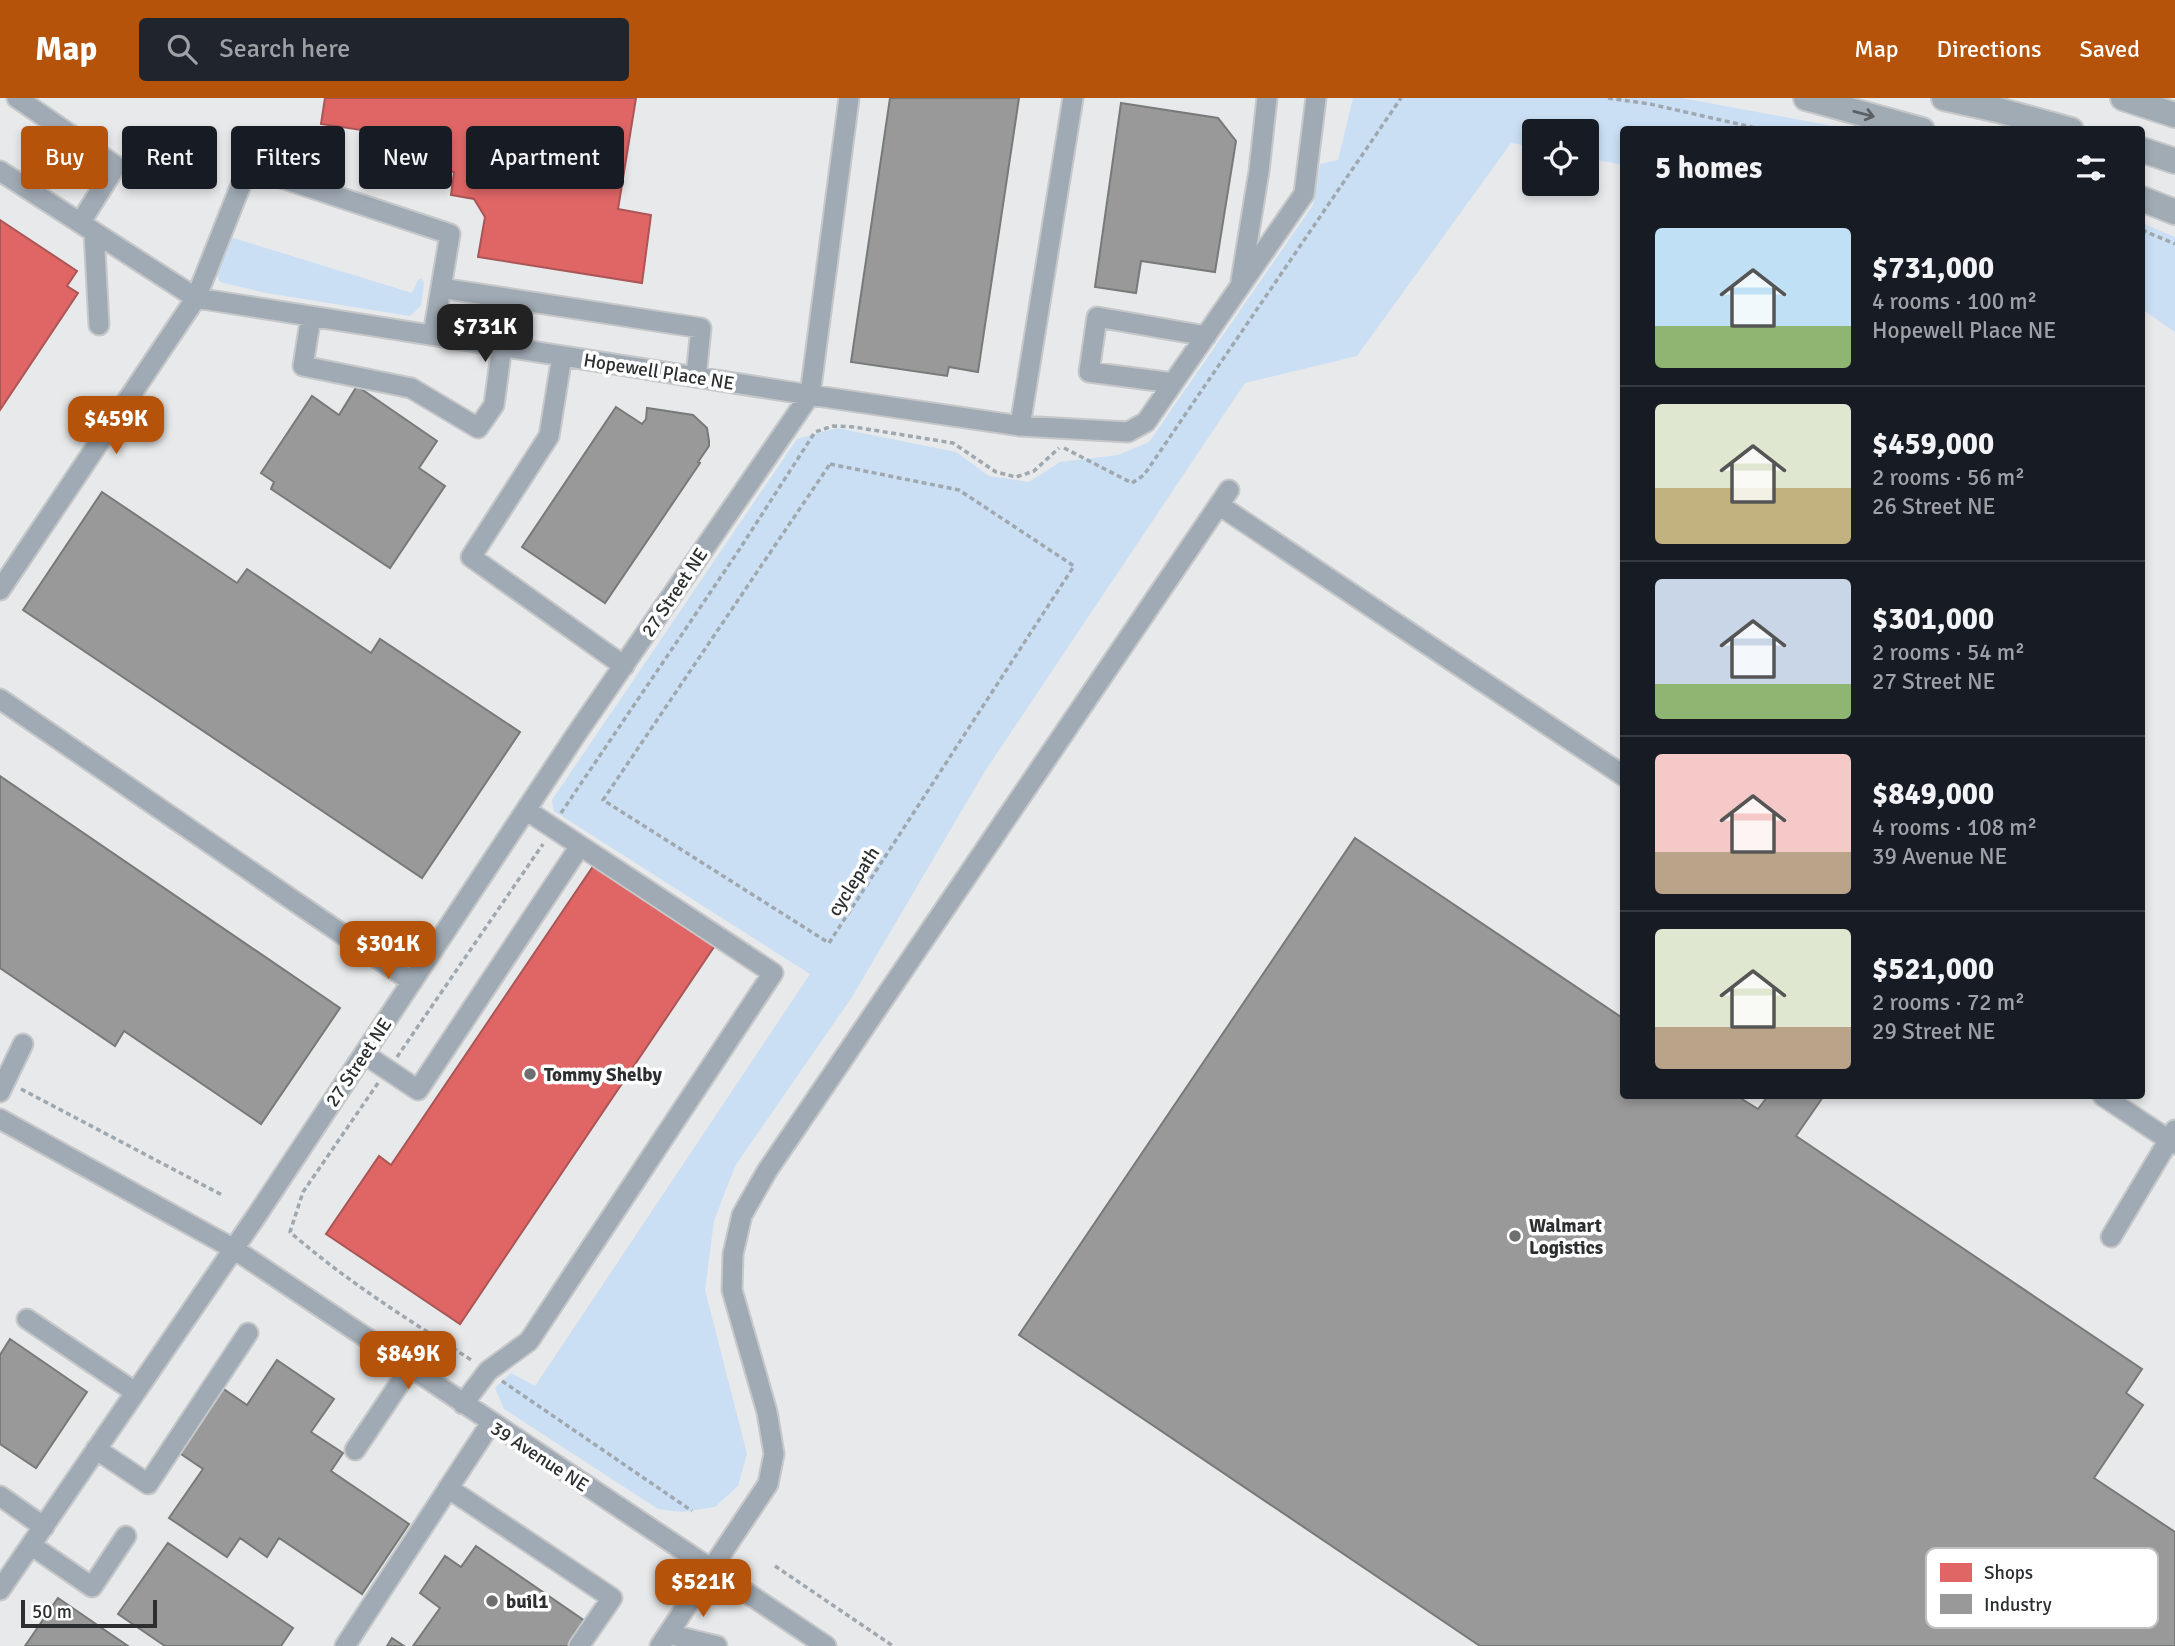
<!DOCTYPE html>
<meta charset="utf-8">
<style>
body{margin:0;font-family:Signika,sans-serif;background:#20242c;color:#f1f3f6;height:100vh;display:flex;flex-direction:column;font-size:26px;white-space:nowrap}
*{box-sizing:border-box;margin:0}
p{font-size:23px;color:#9ea1a6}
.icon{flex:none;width:38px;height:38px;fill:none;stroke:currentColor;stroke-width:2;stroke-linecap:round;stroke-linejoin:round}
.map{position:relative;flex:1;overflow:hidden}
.side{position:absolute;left:1620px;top:28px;width:525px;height:973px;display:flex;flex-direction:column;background:#171b24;border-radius:7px;box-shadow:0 4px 10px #0003}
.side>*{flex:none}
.top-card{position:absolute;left:21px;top:28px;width:665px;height:63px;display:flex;gap:14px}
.tools{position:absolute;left:1522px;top:21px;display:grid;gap:14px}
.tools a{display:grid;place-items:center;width:77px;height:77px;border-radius:7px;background:#171b24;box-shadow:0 4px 10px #0003;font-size:35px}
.scale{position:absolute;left:21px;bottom:18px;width:136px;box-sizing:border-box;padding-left:7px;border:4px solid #2c2e2f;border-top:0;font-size:19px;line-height:24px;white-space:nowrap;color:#2c2e2f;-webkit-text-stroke:5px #fff;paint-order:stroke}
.price{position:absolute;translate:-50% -60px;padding:0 16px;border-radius:14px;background:#b45309;color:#fff;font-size:23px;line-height:46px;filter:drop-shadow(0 2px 4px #0008)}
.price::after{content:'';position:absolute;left:50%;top:42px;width:21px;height:16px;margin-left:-10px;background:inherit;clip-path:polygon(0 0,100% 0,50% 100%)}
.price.selected{background:#222;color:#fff}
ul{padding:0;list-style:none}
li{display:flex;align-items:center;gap:21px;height:175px;padding:0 35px}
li+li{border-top:2px solid #363941}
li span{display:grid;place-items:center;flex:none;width:196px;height:140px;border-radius:7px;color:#555}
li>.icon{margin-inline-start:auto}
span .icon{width:84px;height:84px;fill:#fffc;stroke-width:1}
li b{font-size:30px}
h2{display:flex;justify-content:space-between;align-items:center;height:84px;padding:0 35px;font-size:30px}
.pill{padding:0 24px;border-radius:7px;background:#171b24;box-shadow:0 4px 10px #0003;font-size:24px;line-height:63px}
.pill.selected{background:#b45309;color:#fff}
header{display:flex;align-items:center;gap:42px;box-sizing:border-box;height:98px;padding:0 35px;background:#b45309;color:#fff}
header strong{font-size:33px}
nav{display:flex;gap:38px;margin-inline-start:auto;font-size:24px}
.search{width:490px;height:63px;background:#20242c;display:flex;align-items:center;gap:18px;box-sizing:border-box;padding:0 24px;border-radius:7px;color:#9ea1a6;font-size:26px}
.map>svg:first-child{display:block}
.green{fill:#cadff4}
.shops{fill:#e06666;stroke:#aa5556;stroke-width:2}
.industry{fill:#999;stroke:#787979;stroke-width:2}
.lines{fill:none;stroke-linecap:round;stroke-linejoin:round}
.minor-casing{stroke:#c6c7c8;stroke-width:23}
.major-casing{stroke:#c6c7c8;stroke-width:28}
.path{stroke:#a0a8af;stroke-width:3.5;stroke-dasharray:5 3.5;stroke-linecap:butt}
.minor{stroke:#a0aab4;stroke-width:19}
.major{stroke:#a0abb4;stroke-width:24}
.oneway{stroke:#5a6064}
.poi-dot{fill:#6d6f71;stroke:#fff;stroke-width:2.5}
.labels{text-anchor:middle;stroke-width:7;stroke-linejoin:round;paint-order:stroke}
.street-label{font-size:19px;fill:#2c2e2f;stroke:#fff}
.poi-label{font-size:19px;font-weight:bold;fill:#2c2e2f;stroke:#fff;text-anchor:start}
.key{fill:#fff;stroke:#c0c0c1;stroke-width:2}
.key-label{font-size:19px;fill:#2c2e2f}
</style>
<header>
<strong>Map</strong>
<div class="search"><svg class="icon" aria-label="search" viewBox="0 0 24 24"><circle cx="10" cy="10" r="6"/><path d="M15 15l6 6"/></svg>Search here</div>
<nav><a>Map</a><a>Directions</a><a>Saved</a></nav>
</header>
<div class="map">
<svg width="2175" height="1548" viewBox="0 0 2175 1548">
<rect width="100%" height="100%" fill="#e7e9eb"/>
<!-- green -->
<path class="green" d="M1353,0H1682L1849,31L1624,32V67L1587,60V33H1535V49L1511,45L1357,258L1245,285L985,673L852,899L735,1068L714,1123L705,1192L747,1356L738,1388L715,1409L682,1414L658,1411L504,1311L495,1290L511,1275L535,1288L810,876L554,713L552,702L797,341L837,330L956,354L989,378L1029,384L1060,364L1118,357L1149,344L1313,107L1320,66L1338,62Z
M2142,125L2175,139V234L2142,211Z
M230,139L412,195L418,182L421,180L424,185L421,208L410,218L266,195L220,184L216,174Z"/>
<!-- shops -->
<path class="shops" d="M325,0H636L618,111L651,117L642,185L478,159L485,119L474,101L451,97L454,74L437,72L442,44L321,26Z
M0,122L77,173L67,188L78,195L0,312Z
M596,764L716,846L460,1226L326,1136L379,1058L391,1067Z"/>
<!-- industry -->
<path class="industry" d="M890,0H1019L978,274L949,269L947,278L851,264Z
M1121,5L1218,20L1236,43L1215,174L1141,163L1136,195L1095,189Z
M357,288L437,343L419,370L445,388L390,470L271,391L274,384L261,375L312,298L339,317Z
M616,309L642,326L646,321L647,310L693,317L707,330L709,343V348L698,364L700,365L605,505L522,449Z
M102,394L237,485L247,471L371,555L380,541L520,634L422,780L23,512Z
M0,678L340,910L261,1026L124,933L115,948L0,870Z
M1355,740L1624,921V998H1737L1758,1011L1768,998H1820L1823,999L1796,1038L2142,1271L2126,1295L2143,1307L2094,1380L2175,1434V1548H1480L1019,1237Z
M10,1241L87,1294L36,1370L0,1346V1257Z
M277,1262L334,1301L311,1334L343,1355L331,1373L409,1426L362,1496L279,1440L267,1459L240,1440L227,1459L169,1420L203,1371L178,1354L222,1290L247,1307Z
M168,1445L293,1530L281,1548H165L118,1516Z
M476,1448L585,1523L568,1548H413L440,1510L420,1495L445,1458L461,1469Z
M58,1500L128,1548H25Z
M392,1540L404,1548H387Z"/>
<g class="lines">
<defs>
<path id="minor" d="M17,0L116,68L80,125
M0,73L196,200L810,297L1020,328L1128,334L1146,324L1304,96L1316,0
M94,134L99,227
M1241,183L1259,73L1267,0
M441,190L701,230L696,279
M311,218L303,268L411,290L478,330L494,307L502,248
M562,258L549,338L471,459L624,568
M1173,285L1089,274L1097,219L1206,238
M1020,328L1073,0
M1219,407L1624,678
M0,492L196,200L248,69L450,136L433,237
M0,601L412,884
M364,956L418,992L580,748
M0,994L23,946
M2103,998L2175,1046
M0,1021L234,1151L826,1548
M2111,1139L2175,1032
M27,1221L135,1294
M463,1306L488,1273L529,1243L773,875L526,712
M96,1351L148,1386L248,1235
M355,1352L410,1270
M448,1390L612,1500L579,1548
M0,1398L44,1429
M31,1447L92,1489L126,1438
M0,1492L257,1117L577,635L810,297L849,0
M668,1536L717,1548
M345,1548L491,1325
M660,1548L768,1386L774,1356L767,1314L732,1192L733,1156L742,1117L767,1073L1229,392"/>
<path id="major" d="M1806,0L1922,32
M1944,0L1998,12L2071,32
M2123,0L2175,17
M2142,52L2175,63
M2142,101L2175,114"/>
</defs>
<!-- minor casing -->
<use href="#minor" class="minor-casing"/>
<!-- major casing -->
<use href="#major" class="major-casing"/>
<!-- path -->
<path class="path" d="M1608,0L1650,6L1765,32
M2142,132L2175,146
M1064,350L1132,385L1144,377L1401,0
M830,366L959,392L1074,468L829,845L603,702Z
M561,715L739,452L815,334L833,328L854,329L953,345L996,374L1016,379L1034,373L1059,350
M397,959L543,746
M378,985L303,1094L290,1134C346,1183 410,1223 473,1263
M21,991L224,1098
M502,1283L692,1413
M775,1468L893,1548"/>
<!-- minor -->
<use href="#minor" class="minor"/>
<!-- major -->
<use href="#major" class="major"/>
</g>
<!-- one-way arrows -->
<defs><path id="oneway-shaft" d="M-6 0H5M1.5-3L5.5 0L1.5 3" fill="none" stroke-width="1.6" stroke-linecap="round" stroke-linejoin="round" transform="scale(1.75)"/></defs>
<use class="oneway" href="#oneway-shaft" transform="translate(1864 16) rotate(15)"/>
<!-- markers -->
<g class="poi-dot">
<circle cx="530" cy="976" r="7"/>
<circle cx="1515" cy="1138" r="7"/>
<circle cx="492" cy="1503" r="7"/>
</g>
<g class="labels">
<!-- street labels -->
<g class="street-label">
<text transform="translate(659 273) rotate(9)" y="7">Hopewell Place NE</text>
<text transform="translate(674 494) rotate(-56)" y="7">27 Street NE</text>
<text transform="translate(853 783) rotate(-57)" y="7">cyclepath</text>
<text transform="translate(358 964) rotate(-56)" y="7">27 Street NE</text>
<text transform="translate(540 1358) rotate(33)" y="7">39 Avenue NE</text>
</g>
<!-- poi labels -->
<g class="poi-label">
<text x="544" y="983">Tommy Shelby</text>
<text x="1529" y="1134">Walmart<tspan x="1529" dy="22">Logistics</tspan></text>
<text x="506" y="1510">buil1</text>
</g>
</g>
<!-- legend -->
<rect x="1926" y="1450" width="232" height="80" rx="10" class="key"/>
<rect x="1940" y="1465" width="32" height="19" fill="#e06666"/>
<rect x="1940" y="1496" width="32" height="20" fill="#999"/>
<g class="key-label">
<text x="1984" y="1481">Shops</text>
<text x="1984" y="1513">Industry</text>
</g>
</svg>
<div class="tools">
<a><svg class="icon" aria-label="locate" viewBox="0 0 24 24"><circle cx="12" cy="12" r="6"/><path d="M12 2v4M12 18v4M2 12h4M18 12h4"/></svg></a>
</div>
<div class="scale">50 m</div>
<b class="price selected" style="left:485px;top:266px">$731K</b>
<b class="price" style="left:116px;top:358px">$459K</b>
<b class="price" style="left:388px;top:883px">$301K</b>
<b class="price" style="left:408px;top:1293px">$849K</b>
<b class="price" style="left:703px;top:1521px">$521K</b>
<div class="top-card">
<a class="pill selected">Buy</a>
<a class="pill">Rent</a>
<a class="pill">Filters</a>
<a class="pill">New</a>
<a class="pill">Apartment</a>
</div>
<section class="side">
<h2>5 homes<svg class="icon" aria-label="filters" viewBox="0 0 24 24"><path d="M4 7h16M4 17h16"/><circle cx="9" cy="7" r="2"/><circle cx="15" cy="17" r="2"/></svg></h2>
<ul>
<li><span style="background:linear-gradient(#bfe0f5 70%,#8fb573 0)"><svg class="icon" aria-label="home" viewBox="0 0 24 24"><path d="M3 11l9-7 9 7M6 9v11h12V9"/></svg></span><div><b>$731,000</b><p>4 rooms · 100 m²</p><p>Hopewell Place NE</p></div></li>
<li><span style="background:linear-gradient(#dfe7d0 60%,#c2b280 0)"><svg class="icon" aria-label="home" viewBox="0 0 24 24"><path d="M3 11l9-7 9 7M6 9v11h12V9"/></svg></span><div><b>$459,000</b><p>2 rooms · 56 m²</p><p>26 Street NE</p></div></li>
<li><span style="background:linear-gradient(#c9d6e8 75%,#8fb573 0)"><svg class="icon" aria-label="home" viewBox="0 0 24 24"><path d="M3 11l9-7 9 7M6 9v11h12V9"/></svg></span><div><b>$301,000</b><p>2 rooms · 54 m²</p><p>27 Street NE</p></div></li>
<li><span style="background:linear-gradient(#f6c9c9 70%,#b9a48a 0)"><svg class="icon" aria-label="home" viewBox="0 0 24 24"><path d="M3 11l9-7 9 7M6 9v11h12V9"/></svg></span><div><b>$849,000</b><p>4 rooms · 108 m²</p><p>39 Avenue NE</p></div></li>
<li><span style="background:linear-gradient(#dfe7d0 70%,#b9a48a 0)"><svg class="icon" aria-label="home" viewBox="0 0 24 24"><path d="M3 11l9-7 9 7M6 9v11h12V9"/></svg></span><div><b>$521,000</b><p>2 rooms · 72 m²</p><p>29 Street NE</p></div></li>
</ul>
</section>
</div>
